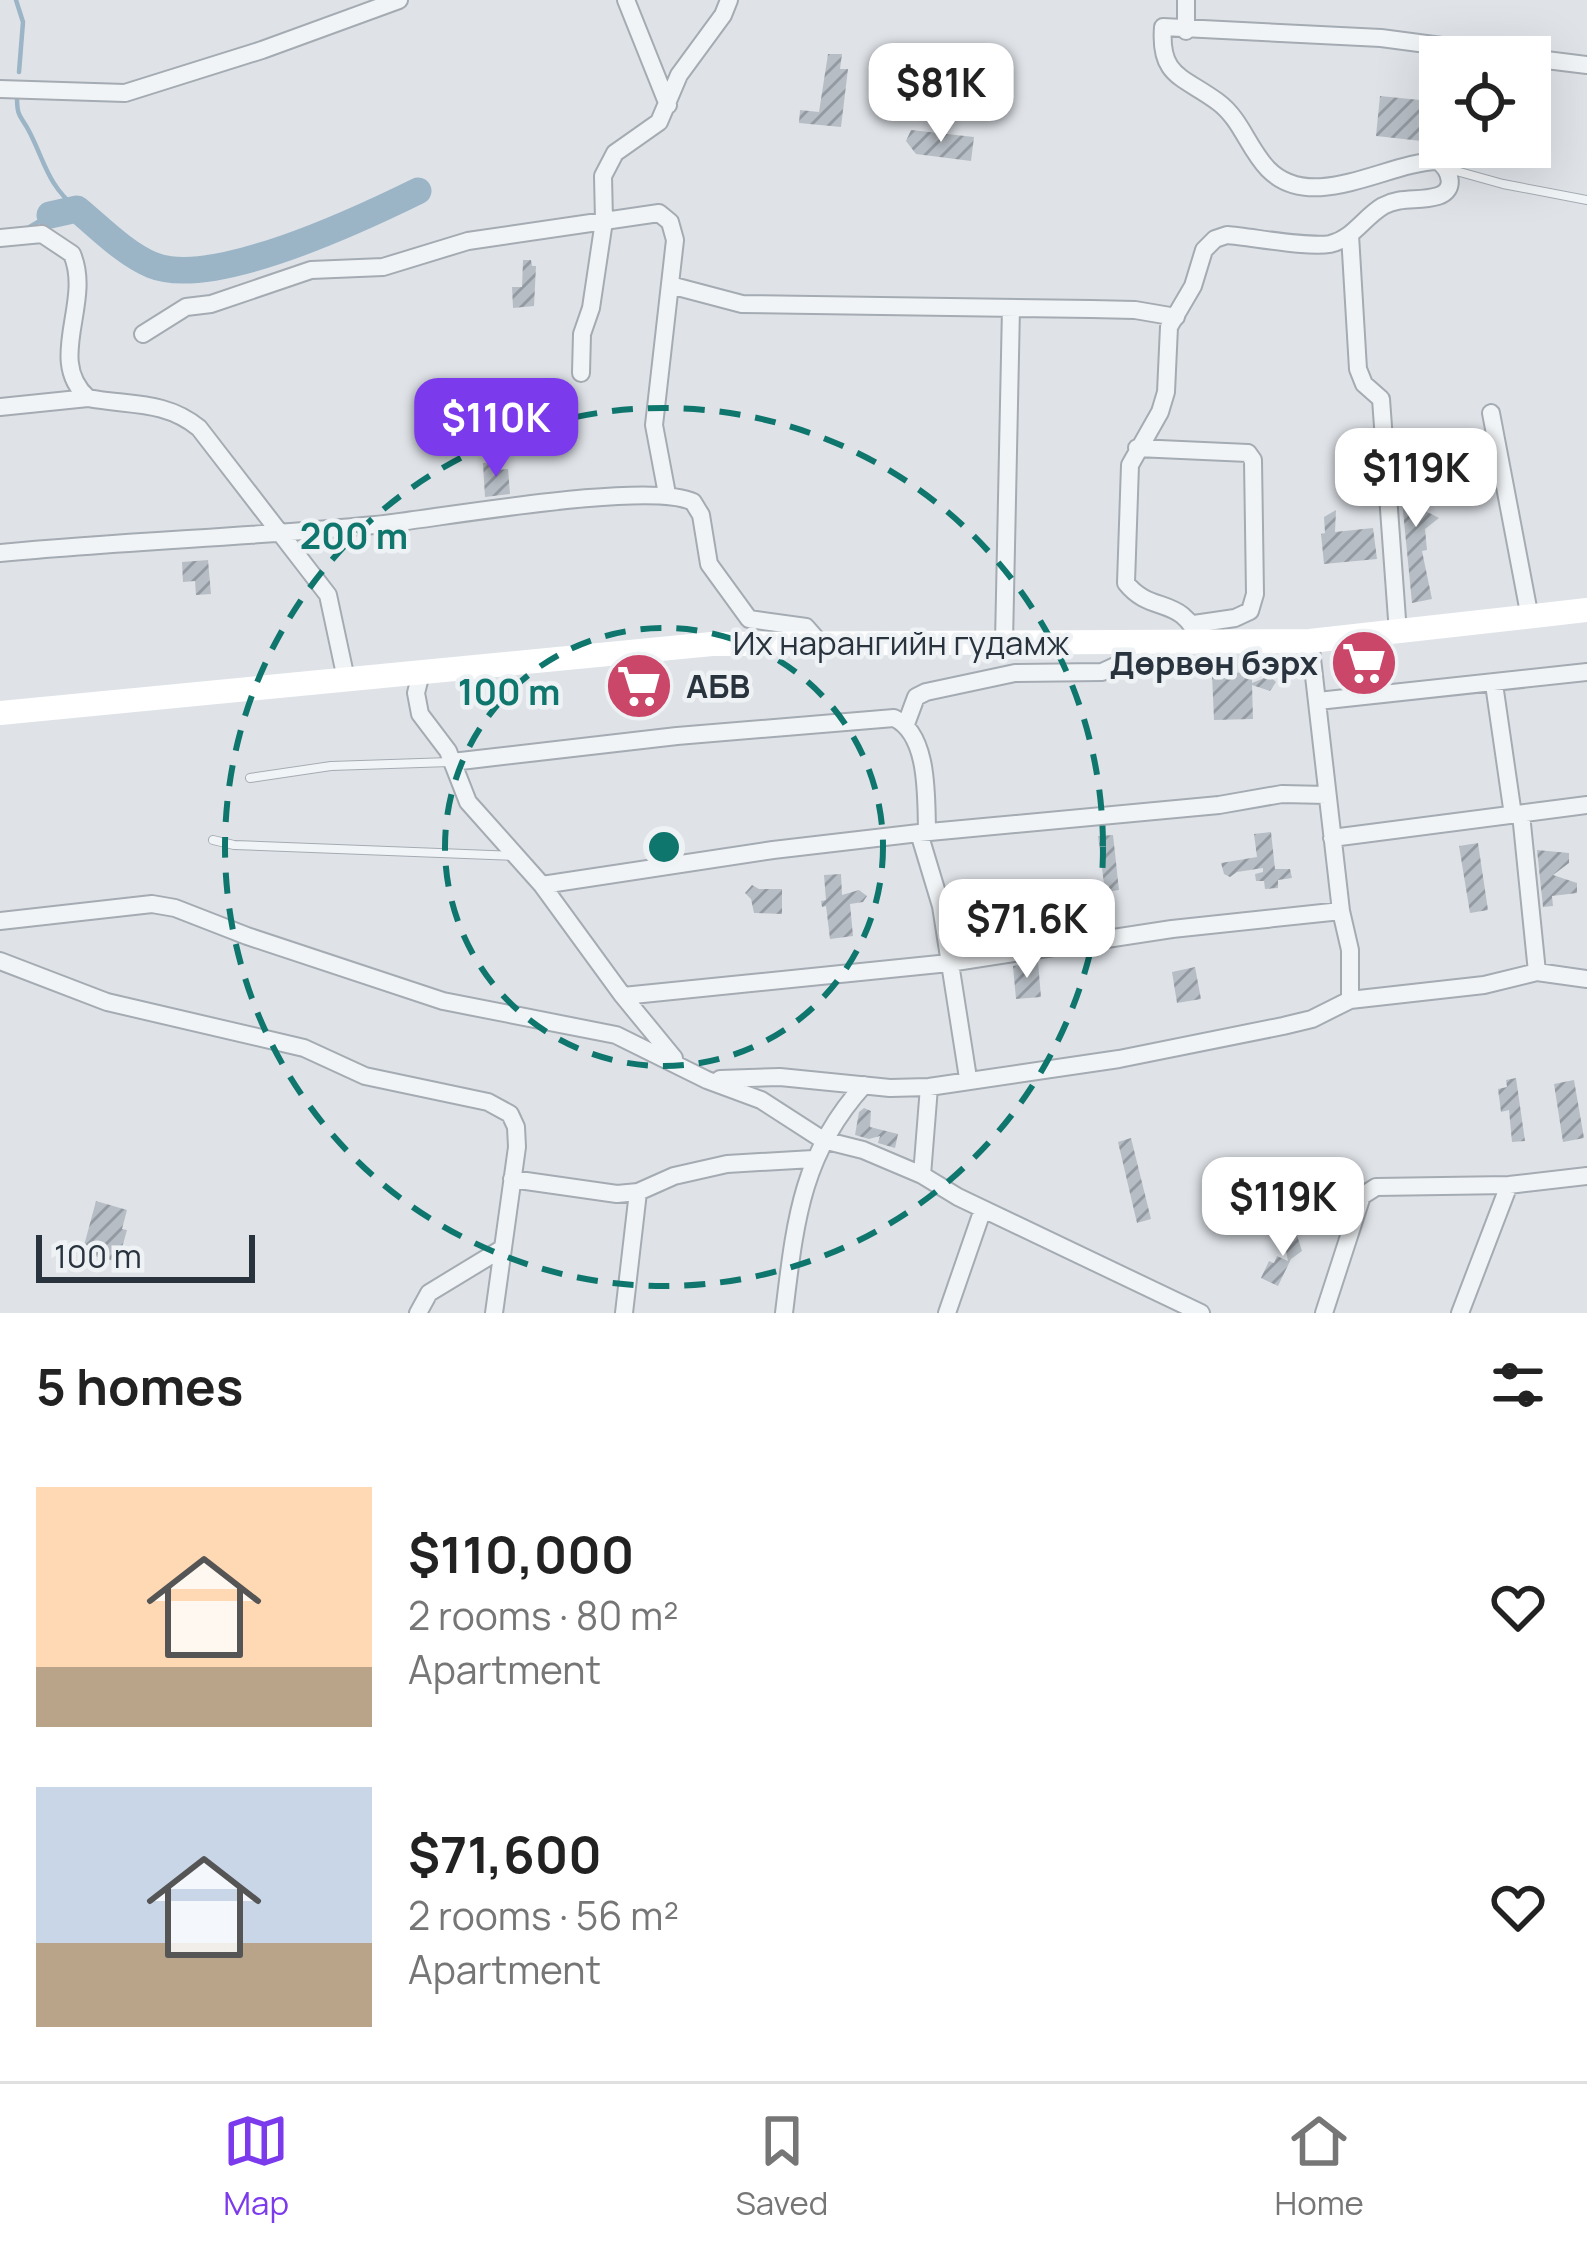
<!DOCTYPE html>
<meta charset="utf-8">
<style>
body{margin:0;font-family:Manrope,sans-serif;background:#f2f2f2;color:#222;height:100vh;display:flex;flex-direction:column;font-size:45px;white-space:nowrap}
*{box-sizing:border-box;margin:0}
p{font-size:39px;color:#767676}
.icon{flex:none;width:66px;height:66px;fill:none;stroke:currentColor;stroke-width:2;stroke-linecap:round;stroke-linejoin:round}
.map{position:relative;height:1313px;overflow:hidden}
.drawer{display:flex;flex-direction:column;background:#fff;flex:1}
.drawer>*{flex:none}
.tools{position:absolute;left:1419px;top:36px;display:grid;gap:24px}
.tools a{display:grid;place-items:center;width:132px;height:132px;border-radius:0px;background:#fff;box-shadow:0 12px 48px #0002;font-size:60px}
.scale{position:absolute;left:36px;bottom:30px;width:219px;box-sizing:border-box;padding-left:12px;border:6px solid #28333e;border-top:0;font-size:33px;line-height:42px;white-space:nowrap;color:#28333e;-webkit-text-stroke:9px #eef2f5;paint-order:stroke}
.price{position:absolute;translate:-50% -102px;padding:0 27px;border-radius:24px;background:#fff;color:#222;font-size:39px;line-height:78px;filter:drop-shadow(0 3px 6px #0008)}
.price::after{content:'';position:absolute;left:50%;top:72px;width:36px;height:27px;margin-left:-18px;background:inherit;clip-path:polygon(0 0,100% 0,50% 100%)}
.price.on{background:#7c3aed;color:#fff}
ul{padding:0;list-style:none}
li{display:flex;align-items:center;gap:36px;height:300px;padding:0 36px}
li span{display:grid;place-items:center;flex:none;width:336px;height:240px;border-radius:0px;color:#555}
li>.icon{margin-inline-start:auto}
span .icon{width:144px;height:144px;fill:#fffc;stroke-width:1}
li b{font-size:51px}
h2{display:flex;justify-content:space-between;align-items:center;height:144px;padding:0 36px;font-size:51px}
.dock{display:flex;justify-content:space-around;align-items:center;height:168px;border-top:3px solid #e0e0e0;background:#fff;font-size:33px;color:#767676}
.dock a{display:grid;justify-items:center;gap:6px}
.dock .on{color:#7c3aed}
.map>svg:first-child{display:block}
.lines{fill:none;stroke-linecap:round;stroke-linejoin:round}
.stream{stroke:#9bb5c7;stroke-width:4.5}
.river{stroke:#9bb5c7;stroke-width:27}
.building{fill:url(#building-hatch)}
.lane-casing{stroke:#a4abb2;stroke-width:10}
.street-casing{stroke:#a4abb2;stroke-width:20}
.lane{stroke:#f1f4f6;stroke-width:8}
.street{stroke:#f1f4f6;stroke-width:16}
.secondary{stroke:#fff;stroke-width:24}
.ring{fill:none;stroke:#0f766e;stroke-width:6;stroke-dasharray:21 15}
.labels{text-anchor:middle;stroke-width:9;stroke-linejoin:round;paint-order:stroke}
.street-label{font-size:33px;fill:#28333e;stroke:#eef2f5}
.poi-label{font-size:33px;font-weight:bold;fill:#28333e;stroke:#eef2f5;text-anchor:end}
.centre{fill:#0f766e;stroke:#eef2f5;stroke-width:6}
.ring-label{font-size:36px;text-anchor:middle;font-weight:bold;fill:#0f766e;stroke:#eef2f5;stroke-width:9;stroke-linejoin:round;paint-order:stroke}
</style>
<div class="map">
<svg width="1587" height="1313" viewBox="0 0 1587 1313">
<defs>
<pattern id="building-hatch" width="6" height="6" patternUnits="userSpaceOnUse" patternTransform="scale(3)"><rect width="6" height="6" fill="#b6bdc4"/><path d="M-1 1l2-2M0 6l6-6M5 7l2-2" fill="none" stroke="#949aa1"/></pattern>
</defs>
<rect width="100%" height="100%" fill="#dfe3e8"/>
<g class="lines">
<!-- stream -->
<path class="stream" d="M16,0L23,22L19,72
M17,97C17,119 21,115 30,133C46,165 48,185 77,209
M26,229L50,215"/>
<!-- river -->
<path class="river" d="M50,215L77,209C99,227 125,254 152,265C212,290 361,219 418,191"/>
</g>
<!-- building -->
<path class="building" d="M828,54H842L840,69H848L841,127L799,123L800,110L819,112Z
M889,74L930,77L928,105L887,103Z
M1380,96L1440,102V143L1376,136Z
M911,130L974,137L971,161L916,154L906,141Z
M523,260H531L532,266H536L534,306L513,308L512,287H522Z
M1413,458L1422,462L1418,476L1427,479L1431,493L1410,503L1439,518L1425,529L1427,550L1422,551L1432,599L1412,603L1400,480L1410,479L1407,465Z
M497,462V470L508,469L510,494L485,497L483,463Z
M1336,510L1335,532L1373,528L1377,559L1324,564L1321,534L1325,533L1324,517Z
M208,560L211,594L196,595L195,581L183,582L182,562Z
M1252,672V683L1269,676L1276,682L1270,691L1252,685L1253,719L1214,720L1212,674Z
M1271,832L1275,869H1290L1292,878L1278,880V888L1265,889L1264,881H1256L1255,874L1263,872V868L1237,872L1230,877L1224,874L1221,863L1257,857L1254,834Z
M1113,835L1119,890L1105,892L1098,836Z
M1478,843L1488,910L1470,913L1459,846Z
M1537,850L1569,853V863L1553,875L1577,883V893L1552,896L1553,906L1543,907Z
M841,874L842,895L859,890L867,896L863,902L850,904L853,936L830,939L826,906L822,907L821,901L826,900L824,875Z
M752,885L759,889H782V914L754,913L751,899L745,893Z
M1038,962L1041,997L1016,999L1013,966Z
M1195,967L1201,999L1177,1003L1172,972Z
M1516,1078L1525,1141L1512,1142L1509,1110L1501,1112L1498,1089L1507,1087L1506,1080Z
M1574,1080L1584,1138L1563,1142L1554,1084Z
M864,1108L871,1111L870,1127L898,1134L895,1148L878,1143L880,1136L869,1139L855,1135L859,1112Z
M1131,1138L1151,1219L1137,1223L1118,1142Z
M96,1201L127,1210L122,1229L127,1230L118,1262L82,1253Z
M1281,1225L1287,1231L1296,1232L1302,1251L1291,1259L1278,1286L1261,1278L1269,1261L1274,1263L1277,1256L1288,1261Z"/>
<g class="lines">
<defs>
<path id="lane" d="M1449,169L1503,184L1587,200
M250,778L331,766L450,762
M213,840L234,845L514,856"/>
<path id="street" d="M626,0L668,105
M1186,31V0
M1530,58L1587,65
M0,89L125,93L262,50L399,0
M1350,235L1358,369L1364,384L1381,399L1398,633
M0,238L42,234L72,254C93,303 45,360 88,398C129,406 165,400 199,428L328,595L346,679
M670,285L742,304L1091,309L1135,310L1176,317
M143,334L186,307L211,304L311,270L383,267L468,241L659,213L670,222L675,240L654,425L667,494
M581,373L582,334L591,308L604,221L603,176L615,153L659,122L679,75L723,15L729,0
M0,407L88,398
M1491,413L1530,618
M1137,448L1248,453L1253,460L1255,594L1250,611L1235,618L1194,624
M0,553C124,541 250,537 375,525C435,519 649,480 693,502L701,515L709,564L749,619L806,627L820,643
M1004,642L1011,308
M1201,644C1182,593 1152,616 1126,583L1130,465L1160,412L1166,392L1169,327L1193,286L1204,250L1215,239L1227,235C1252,237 1308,248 1330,244C1353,239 1364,217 1383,206C1402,196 1418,202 1438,196C1457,190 1450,170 1438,161C1387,162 1312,214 1268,169C1248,148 1241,119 1218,102C1183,76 1159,77 1163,27L1381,38L1525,57
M421,673L416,693L420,714L448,751L468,802L542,885L623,996L674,1058
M1494,684L1513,815
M1318,701L1587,672
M906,724L916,697L926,692L1015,673L1102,672L1128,660L1132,643
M452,762L677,736L894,718C929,734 926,797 927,830
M1521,814L1537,972
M1332,838L1587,805
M542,885L773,850L919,833
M0,921L152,904L175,908L247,936L443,1001L616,1035L707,1080L761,1100L823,1140L863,1150L922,1175L958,1197L1201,1313
M0,961L107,1002L304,1048L365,1076L488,1102L510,1114L516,1127L517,1147L494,1313
M623,996L949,963L1172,929L1341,911
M1350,1000L1484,985L1537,972L1587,979
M968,1078L941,906L919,833L1219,805L1282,794L1327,795
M720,1079L780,1077L890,1088L929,1087L1119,1059L1283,1026L1312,1019L1350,1000V950L1341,911L1310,641
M922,1175L929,1087
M512,1179L617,1194L638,1192L674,1176L727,1164L813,1159
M418,1313L429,1293L503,1248
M624,1313L638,1192
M784,1313C795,1223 801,1154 864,1085
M947,1313L983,1209
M1324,1313L1362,1196L1376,1187L1509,1185L1587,1176
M1460,1313L1509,1185"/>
</defs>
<!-- lane casing -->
<use href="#lane" class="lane-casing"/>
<!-- street casing -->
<use href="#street" class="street-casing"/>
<!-- lane -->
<use href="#lane" class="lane"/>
<!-- street -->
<use href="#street" class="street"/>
<!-- secondary -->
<path class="secondary" d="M0,713L712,644L1310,641L1587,610"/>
</g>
<!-- distance rings -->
<g class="ring">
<circle cx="664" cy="847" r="219"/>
<circle cx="664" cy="847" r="439"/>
</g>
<!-- icons -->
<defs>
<symbol id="supermarket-disc" viewBox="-11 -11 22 22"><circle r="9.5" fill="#ca4769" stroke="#eef2f5"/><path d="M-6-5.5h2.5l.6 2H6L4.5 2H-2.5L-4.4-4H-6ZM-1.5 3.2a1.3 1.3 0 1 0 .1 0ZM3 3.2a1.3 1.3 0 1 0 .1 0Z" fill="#fff"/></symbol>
</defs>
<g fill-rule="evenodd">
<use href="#supermarket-disc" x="1326" y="625" width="76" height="76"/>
<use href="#supermarket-disc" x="601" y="648" width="76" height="76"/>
</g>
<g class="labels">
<!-- street labels -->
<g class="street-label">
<text x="901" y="655">Их нарангийн гудамж</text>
</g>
<!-- poi labels -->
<g class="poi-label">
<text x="1318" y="675">Дөрвөн бэрх</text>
<text x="686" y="698" text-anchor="start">АБВ</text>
</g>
</g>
<circle cx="664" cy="847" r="18" class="centre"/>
<g class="ring-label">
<text x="354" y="549">200 m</text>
<text x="509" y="705">100 m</text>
</g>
</svg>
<div class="tools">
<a><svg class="icon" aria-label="locate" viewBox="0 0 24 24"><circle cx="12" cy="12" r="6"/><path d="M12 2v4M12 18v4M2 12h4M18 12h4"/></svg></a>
</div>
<div class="scale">100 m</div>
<b class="price" style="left:941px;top:145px">$81K</b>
<b class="price on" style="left:496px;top:480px">$110K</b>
<b class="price" style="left:1416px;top:530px">$119K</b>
<b class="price" style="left:1027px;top:981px">$71.6K</b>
<b class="price" style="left:1283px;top:1259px">$119K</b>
</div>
<section class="drawer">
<h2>5 homes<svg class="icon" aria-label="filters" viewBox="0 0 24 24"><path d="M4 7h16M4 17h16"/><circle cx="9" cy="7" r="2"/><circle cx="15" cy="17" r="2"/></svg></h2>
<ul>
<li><span style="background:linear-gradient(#ffd9b3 75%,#b9a48a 0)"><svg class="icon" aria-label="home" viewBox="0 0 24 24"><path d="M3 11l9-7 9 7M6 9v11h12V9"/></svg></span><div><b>$110,000</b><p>2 rooms · 80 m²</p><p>Apartment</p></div><svg class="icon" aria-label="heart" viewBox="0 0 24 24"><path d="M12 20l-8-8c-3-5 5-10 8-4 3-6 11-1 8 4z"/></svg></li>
<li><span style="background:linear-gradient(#c9d6e8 65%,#b9a48a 0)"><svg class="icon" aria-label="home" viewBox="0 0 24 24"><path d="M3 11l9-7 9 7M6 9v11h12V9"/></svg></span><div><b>$71,600</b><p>2 rooms · 56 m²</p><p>Apartment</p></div><svg class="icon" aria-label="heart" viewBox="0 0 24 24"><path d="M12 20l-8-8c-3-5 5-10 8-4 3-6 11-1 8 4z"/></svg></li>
</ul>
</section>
<nav class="dock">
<a class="on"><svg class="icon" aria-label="map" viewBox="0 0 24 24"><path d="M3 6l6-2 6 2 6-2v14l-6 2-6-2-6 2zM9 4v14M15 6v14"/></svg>Map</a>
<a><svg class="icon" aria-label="saved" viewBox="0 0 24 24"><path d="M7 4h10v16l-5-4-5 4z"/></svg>Saved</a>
<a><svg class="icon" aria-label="home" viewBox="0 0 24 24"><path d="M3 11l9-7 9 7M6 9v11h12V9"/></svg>Home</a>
</nav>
